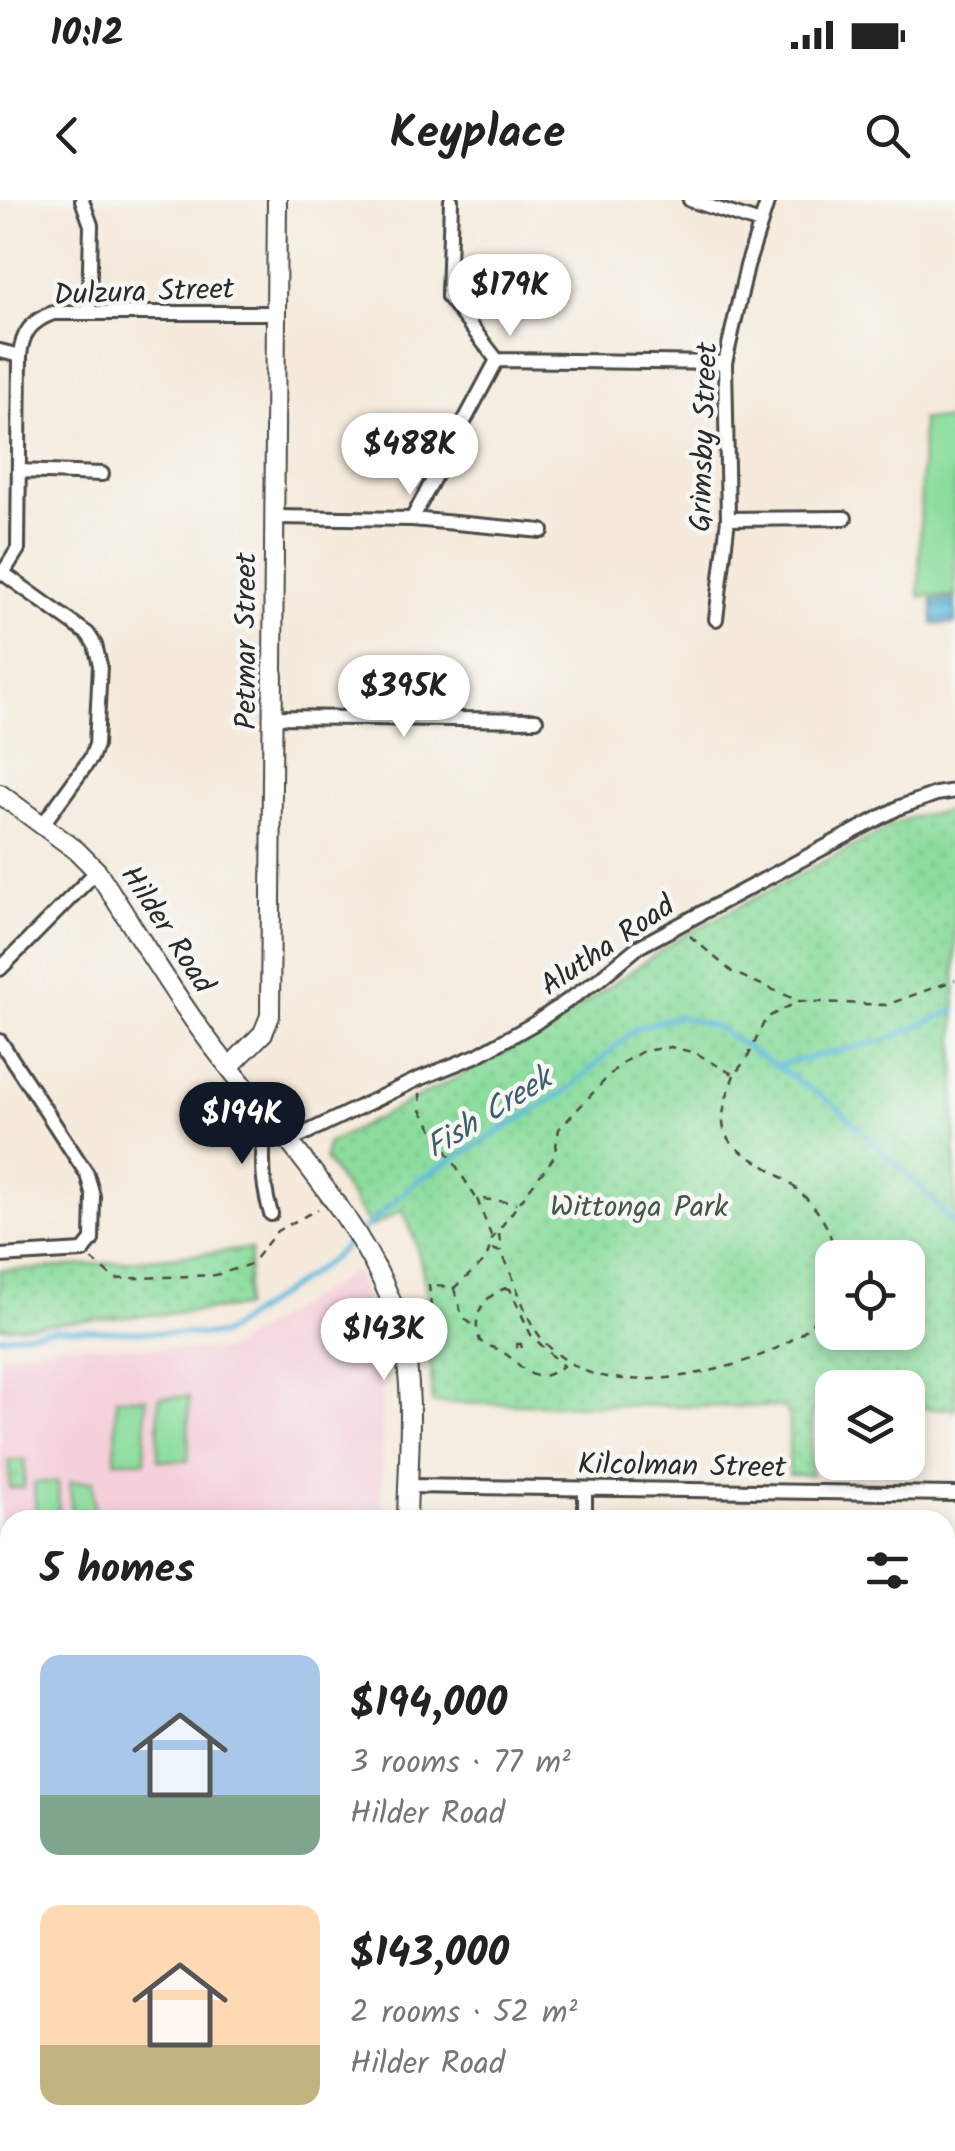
<!DOCTYPE html>
<meta charset="utf-8">
<style>
body{margin:0;font-family:Kalam,sans-serif;background:#f6f6f6;color:#222;height:100vh;display:flex;flex-direction:column;font-size:38px;white-space:nowrap}
*{box-sizing:border-box;margin:0}
p{font-size:32px;color:#767676}
.icon{flex:none;width:55px;height:55px;fill:none;stroke:currentColor;stroke-width:2;stroke-linecap:round;stroke-linejoin:round}
.map{position:relative;flex:1;overflow:hidden}
.details{position:absolute;left:0px;top:1310px;width:955px;height:642px;display:flex;flex-direction:column;background:#fff;border-radius:30px 30px 0 0;box-shadow:0 5px 15px #0003}
.details>*{flex:none}
.tools{position:absolute;left:815px;top:1040px;display:grid;gap:20px}
.tools a{display:grid;place-items:center;width:110px;height:110px;border-radius:20px;background:#fff;box-shadow:0 5px 15px #0003;font-size:50px}
.price{position:absolute;translate:-50% -85px;padding:0 22px;border-radius:35px;background:#fff;color:#222;font-size:32px;line-height:65px;filter:drop-shadow(0 2px 5px #0008)}
.price::after{content:'';position:absolute;left:50%;top:60px;width:30px;height:22px;margin-left:-15px;background:inherit;clip-path:polygon(0 0,100% 0,50% 100%)}
.price.current{background:#111827;color:#fff}
ul{padding:0;list-style:none}
li{display:flex;align-items:center;gap:30px;height:250px;padding:0 40px}
li span{display:grid;place-items:center;flex:none;width:280px;height:200px;border-radius:20px;color:#555}
li>.icon{margin-inline-start:auto}
span .icon{width:120px;height:120px;fill:#fffc;stroke-width:1}
li b{font-size:42px}
h2{display:flex;justify-content:space-between;align-items:center;height:120px;padding:0 40px;font-size:42px}
.status{display:flex;justify-content:space-between;align-items:center;height:70px;padding:0 50px;background:#fff;direction:ltr}
.status svg{height:28px;fill:currentColor}
header{display:flex;justify-content:space-between;align-items:center;height:130px;padding:0 40px;background:#fff;font-size:45px;font-weight:600}
.map>svg:first-child{display:block}
.built{fill:#f5cfd9}
.green{fill:#8cdd9e;stroke:#5c8464;stroke-width:2.5}
.park{fill:url(#park-dots);stroke:#5c8464;stroke-width:2.5;fill-rule:evenodd}
.water{fill:url(#water-rules);stroke:#467284;stroke-width:2.5}
.lines{fill:none;stroke-linecap:round;stroke-linejoin:round}
.stream{stroke:#60bade;stroke-width:5}
.minor-casing{stroke:#494845;stroke-width:18}
.tertiary-casing{stroke:#494845;stroke-width:22}
.path{stroke:#494845;stroke-width:2.5;stroke-dasharray:8 8;stroke-linecap:butt}
.minor{stroke:#fff;stroke-width:12}
.tertiary{stroke:#fff;stroke-width:18}
.labels{text-anchor:middle;stroke-width:9;stroke-linejoin:round;paint-order:stroke}
.street-label{font-size:30px;fill:#2b2b2b;stroke:#f6f6f2}
.park-label{font-size:30px;fill:#435848;stroke:#f6f6f2}
.water-label{font-size:32px;font-style:italic;fill:#3e5d6a;stroke:#f6f6f2}
</style>
<div class="status"><b>10:12</b><svg viewBox="0 0 49 12"><path d="M0 12V9h3v3zM5 12V6h3v6zM10 12V3h3v9zM15 12V0h3v12zM26 1h20v11H26zM47 4h2v5h-2z"/></svg></div>
<header><svg class="icon" aria-label="back" viewBox="0 0 24 24"><path d="M15 5l-7 7 7 7"/></svg>Keyplace<svg class="icon" aria-label="search" viewBox="0 0 24 24"><circle cx="10" cy="10" r="6"/><path d="M15 15l6 6"/></svg></header>
<div class="map">
<svg width="955" height="1951" viewBox="0 0 955 1951">
<defs>
<pattern id="park-dots" width="8" height="8" patternUnits="userSpaceOnUse" patternTransform="scale(2.5)"><rect width="8" height="8" fill="#8cdd9e"/><path d="M2 2h.1M6 6h.1" fill="none" stroke="#79be88" stroke-width="1.8" stroke-linecap="round"/></pattern>
<pattern id="water-rules" width="6" height="5" patternUnits="userSpaceOnUse" patternTransform="scale(2.5)"><rect width="6" height="5" fill="#60bade"/><path d="M0 2.5h6" fill="none" stroke="#4f97b4"/></pattern>
</defs>
<rect width="100%" height="100%" fill="#f6f6f2"/>
<filter id="ink" filterUnits="userSpaceOnUse"><feTurbulence type="fractalNoise" baseFrequency=".01" numOctaves="2"/><feDisplacementMap in="SourceGraphic" scale="20" xChannelSelector="R" yChannelSelector="G"/><feConvolveMatrix kernelMatrix="1 2 1 2 8 2 1 2 1" color-interpolation-filters="sRGB"/></filter>
<filter id="wash" filterUnits="userSpaceOnUse"><feTurbulence type="fractalNoise" baseFrequency=".0048" numOctaves="4" result="noise"/><feDisplacementMap in="SourceGraphic" scale="40" xChannelSelector="R" yChannelSelector="G"/><feGaussianBlur stdDeviation="2.25" result="paint"/><feColorMatrix in="noise" values="0 0 0 0 0 0 0 0 0 0 0 0 0 0 0 0 0 1.4 0 .05"/><feComposite in="paint" operator="in"/></filter>
<g filter="url(#wash)">
<rect width="100%" height="100%" fill="#f5eadb"/>
<!-- built -->
<path class="built" d="M355,1071L377,1130L382,1196V1320H10V1606L0,1601V1156L64,1144L225,1151Z"/>
<!-- green -->
<path class="green" d="M922,219L955,220V397L919,396Z
M159,1197H189L188,1261L158,1260Z
M116,1198H146L145,1261H115Z
M93,1281L95,1320H72L70,1282Z
M58,1282L59,1320H36L34,1283Z"/>
<!-- park -->
<path class="park" d="M955,610V1209L908,1208V1188H832V1208L816,1207L812,1216L811,1275H789V1214L782,1207L432,1203C429,1132 433,1076 403,1010L371,1027L325,959L327,944L535,837L681,737L907,618ZM832,1058H908V1132H832Z
M251,1049L244,1107L0,1128V1070L43,1069Z
M9,1260H25L24,1288H10Z
M736,1943L897,1942L907,1951H736Z"/>
<!-- water -->
<path class="water" d="M933,400H955V424H933Z"/>
<g class="lines">
<!-- stream -->
<path class="stream" d="M774,866L886,840L955,810
M0,1137L55,1129L221,1135L329,1061L416,982L568,890L636,828L678,816L716,827L835,905L932,999L955,1027"/>
</g>
</g>
<g filter="url(#ink)">
<g class="lines">
<defs>
<path id="minor" d="M82,0L91,25L89,113
M451,0L448,97L497,160
M690,0L760,23
M0,151L20,156
M19,271L102,274
M274,317L412,319L542,331
M412,319L497,160L725,163
M728,319L845,318
M0,371L88,434L95,445L100,465L96,545L91,558L43,624
M3,373L18,349L20,156C22,133 31,121 53,113H275
M716,419L728,319L725,163L747,66L768,0
M272,517L536,520
M0,769L97,671
M0,841L87,974L93,996L92,1040L83,1051L0,1056
M267,916C261,949 261,982 271,1014
M287,942L416,880L478,855L535,823L598,780L638,747L900,607L936,594L955,591
M408,1286L955,1294
M585,1320V1289
M945,1461H955
M945,1628H955"/>
<path id="tertiary" d="M0,594L76,650L97,671C133,726 166,783 205,836C269,923 374,1027 401,1131C416,1190 408,1259 407,1320
M229,867L263,833L270,816L277,0
M0,1628L10,1635
M445,1942V1951"/>
</defs>
<!-- minor casing -->
<use href="#minor" class="minor-casing"/>
<!-- tertiary casing -->
<use href="#tertiary" class="tertiary-casing"/>
<!-- path -->
<path class="path" d="M690,736L732,772L799,801L886,805L955,780
M734,875C728,892 717,920 727,937C735,950 752,958 765,966C798,987 833,1016 834,1058
M420,893L421,910L476,998L516,1003
M477,999L492,1038
M499,1034L501,1051
M492,1049L501,1052C527,1101 522,1139 581,1169C634,1196 775,1167 813,1122C823,1110 828,1095 832,1080
M92,1059L114,1079L216,1075L251,1064L277,1031L318,1009
M506,1088L510,1089L531,1135L563,1166C531,1191 524,1164 501,1151C494,1147 486,1146 480,1141C471,1116 482,1097 506,1088Z
M454,1089L462,1116L476,1128
M431,1108L429,1084L454,1088L486,1060L492,1039L554,957L559,929L620,864L643,851L671,847L696,853L734,875L748,857L766,818L799,801
M517,1144H521L522,1149L517,1150Z"/>
<!-- minor -->
<use href="#minor" class="minor"/>
<!-- tertiary -->
<use href="#tertiary" class="tertiary"/>
</g>
</g>
<g class="labels">
<!-- street labels -->
<g class="street-label">
<text transform="translate(144 91) rotate(-2)" y="10">Dulzura Street</text>
<text transform="translate(703 237) rotate(-88)" y="10">Grimsby Street</text>
<text transform="translate(245 441) rotate(-90)" y="10">Petmar Street</text>
<text transform="translate(168 729) rotate(57)" y="10">Hilder Road</text>
<text transform="translate(607 745) rotate(-34)" y="10">Alutha Road</text>
<text transform="translate(682 1265) rotate(1)" y="10">Kilcolman Street</text>
</g>
<!-- park labels -->
<g class="park-label">
<text x="639" y="1016">Wittonga Park</text>
</g>
<!-- water labels -->
<g class="water-label">
<text transform="translate(488 912) rotate(-32)" y="11">Fish Creek</text>
</g>
</g>
</svg>
<div class="tools">
<a><svg class="icon" aria-label="locate" viewBox="0 0 24 24"><circle cx="12" cy="12" r="6"/><path d="M12 2v4M12 18v4M2 12h4M18 12h4"/></svg></a>
<a><svg class="icon" aria-label="layers" viewBox="0 0 24 24"><path d="M12 4l9 5-9 5-9-5zM3 14l9 5 9-5"/></svg></a>
</div>
<b class="price" style="left:510px;top:139px">$179K</b>
<b class="price" style="left:410px;top:298px">$488K</b>
<b class="price" style="left:404px;top:540px">$395K</b>
<b class="price current" style="left:242px;top:967px">$194K</b>
<b class="price" style="left:384px;top:1183px">$143K</b>
<section class="details">
<h2>5 homes<svg class="icon" aria-label="filters" viewBox="0 0 24 24"><path d="M4 7h16M4 17h16"/><circle cx="9" cy="7" r="2"/><circle cx="15" cy="17" r="2"/></svg></h2>
<ul>
<li><span style="background:linear-gradient(#a9c7e8 70%,#7fa58c 0)"><svg class="icon" aria-label="home" viewBox="0 0 24 24"><path d="M3 11l9-7 9 7M6 9v11h12V9"/></svg></span><div><b>$194,000</b><p>3 rooms · 77 m²</p><p>Hilder Road</p></div></li>
<li><span style="background:linear-gradient(#ffd9b3 70%,#c2b280 0)"><svg class="icon" aria-label="home" viewBox="0 0 24 24"><path d="M3 11l9-7 9 7M6 9v11h12V9"/></svg></span><div><b>$143,000</b><p>2 rooms · 52 m²</p><p>Hilder Road</p></div></li>
</ul>
</section>
</div>
